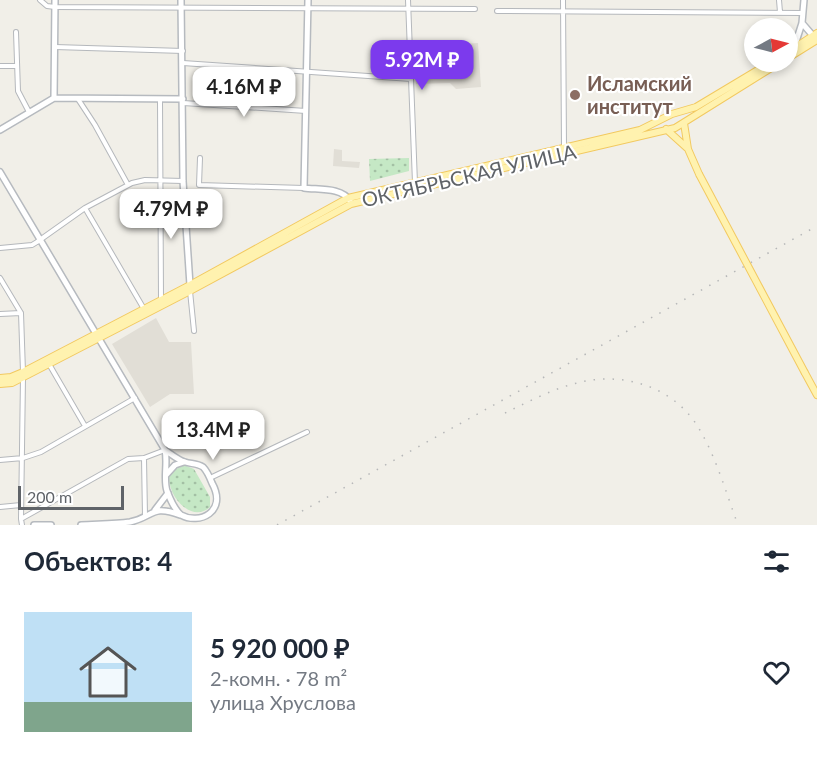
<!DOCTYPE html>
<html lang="ru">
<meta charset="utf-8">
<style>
body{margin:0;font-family:Lato,sans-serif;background:#f6f6f7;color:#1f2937;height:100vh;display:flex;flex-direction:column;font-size:22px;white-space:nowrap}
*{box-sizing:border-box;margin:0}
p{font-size:20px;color:#747a83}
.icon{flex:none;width:33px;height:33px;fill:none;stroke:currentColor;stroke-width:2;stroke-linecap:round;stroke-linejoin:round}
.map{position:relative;height:525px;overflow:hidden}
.sheet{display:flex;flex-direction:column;background:#fff;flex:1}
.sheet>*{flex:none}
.needle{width:39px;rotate:83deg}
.controls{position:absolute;left:744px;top:18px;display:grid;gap:12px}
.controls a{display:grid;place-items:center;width:54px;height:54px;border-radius:50%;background:#fff;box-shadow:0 3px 9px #0003;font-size:30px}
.scale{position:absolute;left:18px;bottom:15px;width:106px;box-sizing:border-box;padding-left:6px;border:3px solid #5f6368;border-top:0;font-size:16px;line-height:21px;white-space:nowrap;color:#5f6368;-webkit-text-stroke:4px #fff;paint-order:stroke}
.price{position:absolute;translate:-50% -51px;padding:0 14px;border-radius:12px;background:#fff;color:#222;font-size:20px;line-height:39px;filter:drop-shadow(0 2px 3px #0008)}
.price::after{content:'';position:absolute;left:50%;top:36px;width:18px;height:14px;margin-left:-9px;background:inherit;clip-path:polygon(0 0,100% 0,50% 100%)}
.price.on{background:#7c3aed;color:#fff}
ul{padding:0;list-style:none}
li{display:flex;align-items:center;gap:18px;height:150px;padding:0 24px}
li span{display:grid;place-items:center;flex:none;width:168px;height:120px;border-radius:0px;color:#555}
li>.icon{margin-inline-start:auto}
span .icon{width:72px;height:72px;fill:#fffc;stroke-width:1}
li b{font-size:26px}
h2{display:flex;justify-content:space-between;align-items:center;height:72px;padding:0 24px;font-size:26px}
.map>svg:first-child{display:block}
.education{fill:#e1ded6}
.park{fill:url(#park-dots)}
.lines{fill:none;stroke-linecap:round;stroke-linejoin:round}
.street-casing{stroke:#b5b8bc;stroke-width:6}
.secondary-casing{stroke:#b6babf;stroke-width:8}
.primary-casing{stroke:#f2c960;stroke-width:8}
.street{stroke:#fff;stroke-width:4}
.secondary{stroke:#fff;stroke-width:5}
.primary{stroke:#fff2af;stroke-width:6}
.rail{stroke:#b6b7b8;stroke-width:1.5;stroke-dasharray:1.5 8;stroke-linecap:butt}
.primary-bridge-casing{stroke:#f2c960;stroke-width:8;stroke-linecap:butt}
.primary-bridge{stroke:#fff2af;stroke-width:6}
.education-dot{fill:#8d6e63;stroke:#fff;stroke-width:2}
.labels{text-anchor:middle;stroke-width:4.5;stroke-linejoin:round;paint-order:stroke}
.education-label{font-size:20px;font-weight:bold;fill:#785e54;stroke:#fff;text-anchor:start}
.street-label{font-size:20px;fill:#5f6368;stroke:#fff}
</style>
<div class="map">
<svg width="817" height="525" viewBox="0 0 817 525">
<defs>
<pattern id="park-dots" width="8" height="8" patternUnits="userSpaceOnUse" patternTransform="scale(1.5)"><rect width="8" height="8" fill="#c5e8c5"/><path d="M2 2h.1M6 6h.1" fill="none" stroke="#a3c0a4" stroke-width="1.8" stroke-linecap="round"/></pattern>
</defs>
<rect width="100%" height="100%" fill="#f1efe8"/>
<!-- education -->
<path class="education" d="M478,43L481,87L456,89L450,83L416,84L414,47Z
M334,149L342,150V161L360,162L359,168L333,166Z
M156,318L169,342H191L194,394H170L150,407L112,344Z"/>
<!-- park -->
<path class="park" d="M409,158V171L370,181L369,159Z
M184,465L194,469L210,497V507C190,525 164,492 170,472Z"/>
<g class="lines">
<defs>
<path id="street" d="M40,0L47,6L55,7L475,9
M408,0L415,183
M563,0L564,147
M779,0L780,12
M497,11L803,13
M16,32L18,91L29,112
M55,47L183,51
M183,63L411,79
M0,66H16
M78,99L95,125L128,185
M160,99L161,299
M183,103L306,111
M200,158L199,185L304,188
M85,208L144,309
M37,242L85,208L132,183L145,180L183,181
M0,248L32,245L37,242
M0,278L21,313L23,372
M190,291L194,331
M0,314L21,313
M49,364L85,426
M144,458L145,516
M0,460L23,458L41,452L135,398
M210,478L307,432
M0,507L21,505
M21,519L23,377
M22,525L21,519L128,459L144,458L165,450"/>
<path id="secondary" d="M181,0L183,181L190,285
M308,0L304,188C318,190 342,187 350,201
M802,23L814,37
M794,48L802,23L804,0
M54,98L55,0
M0,130L54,98L183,99
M0,172L165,450C168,463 163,479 167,491C170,499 175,510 181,515C199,525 228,512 212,483C210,478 207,471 203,467C197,463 191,464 185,462C178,460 171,454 165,450
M166,475L175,465L184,462
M155,510L168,493
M34,525H51
M81,525C97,524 114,524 130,522C154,517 151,504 180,515"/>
<path id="primary" d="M788,52L817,33
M788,58L817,40
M684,123L688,149L699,174
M666,129L687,148
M805,373L817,395
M0,378L11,377L23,372L190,285L348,198L640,130L672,114L696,107L771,62
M0,384L12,383L190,291L351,204L675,128L781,62"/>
</defs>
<!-- street casing -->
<use href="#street" class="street-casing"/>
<!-- secondary casing -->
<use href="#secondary" class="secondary-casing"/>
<!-- primary casing -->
<use href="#primary" class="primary-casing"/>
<!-- street -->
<use href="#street" class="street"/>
<!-- secondary -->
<use href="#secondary" class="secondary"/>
<!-- primary -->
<use href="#primary" class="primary"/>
<!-- rail -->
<path class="rail" d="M505,413C528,402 552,389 577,383C622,371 673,386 698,427C716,456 726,493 738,525
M277,525L817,226"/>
<defs>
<path id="primary-bridge" d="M699,174L805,373"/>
</defs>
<!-- primary-bridge casing -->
<use href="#primary-bridge" class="primary-bridge-casing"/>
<!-- primary-bridge -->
<use href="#primary-bridge" class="primary-bridge"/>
</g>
<!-- markers -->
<circle class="education-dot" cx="575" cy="95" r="6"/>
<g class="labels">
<!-- education labels -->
<g class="education-label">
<text x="587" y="91">Исламский<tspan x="587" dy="23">институт</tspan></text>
</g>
<!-- street labels -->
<g class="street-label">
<text transform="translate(469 176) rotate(-13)" y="7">ОКТЯБРЬСКАЯ УЛИЦА</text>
</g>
</g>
</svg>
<div class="controls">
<a><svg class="needle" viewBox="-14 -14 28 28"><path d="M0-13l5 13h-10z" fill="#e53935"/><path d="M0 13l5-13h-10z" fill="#747a83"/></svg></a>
</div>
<div class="scale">200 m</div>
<b class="price on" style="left:422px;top:91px">5.92M ₽</b>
<b class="price" style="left:244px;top:118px">4.16M ₽</b>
<b class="price" style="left:171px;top:240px">4.79M ₽</b>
<b class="price" style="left:213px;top:461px">13.4M ₽</b>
</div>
<section class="sheet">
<h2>Объектов: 4<svg class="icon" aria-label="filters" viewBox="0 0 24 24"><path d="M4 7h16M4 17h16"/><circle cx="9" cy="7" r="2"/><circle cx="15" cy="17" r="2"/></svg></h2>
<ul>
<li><span style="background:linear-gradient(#bfe0f5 75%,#7fa58c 0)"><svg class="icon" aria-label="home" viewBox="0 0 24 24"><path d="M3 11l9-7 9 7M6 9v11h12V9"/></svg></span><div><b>5 920 000 ₽</b><p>2-комн. · 78 m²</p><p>улица Хруслова</p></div><svg class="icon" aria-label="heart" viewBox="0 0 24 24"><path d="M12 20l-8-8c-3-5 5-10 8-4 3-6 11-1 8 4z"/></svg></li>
</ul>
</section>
